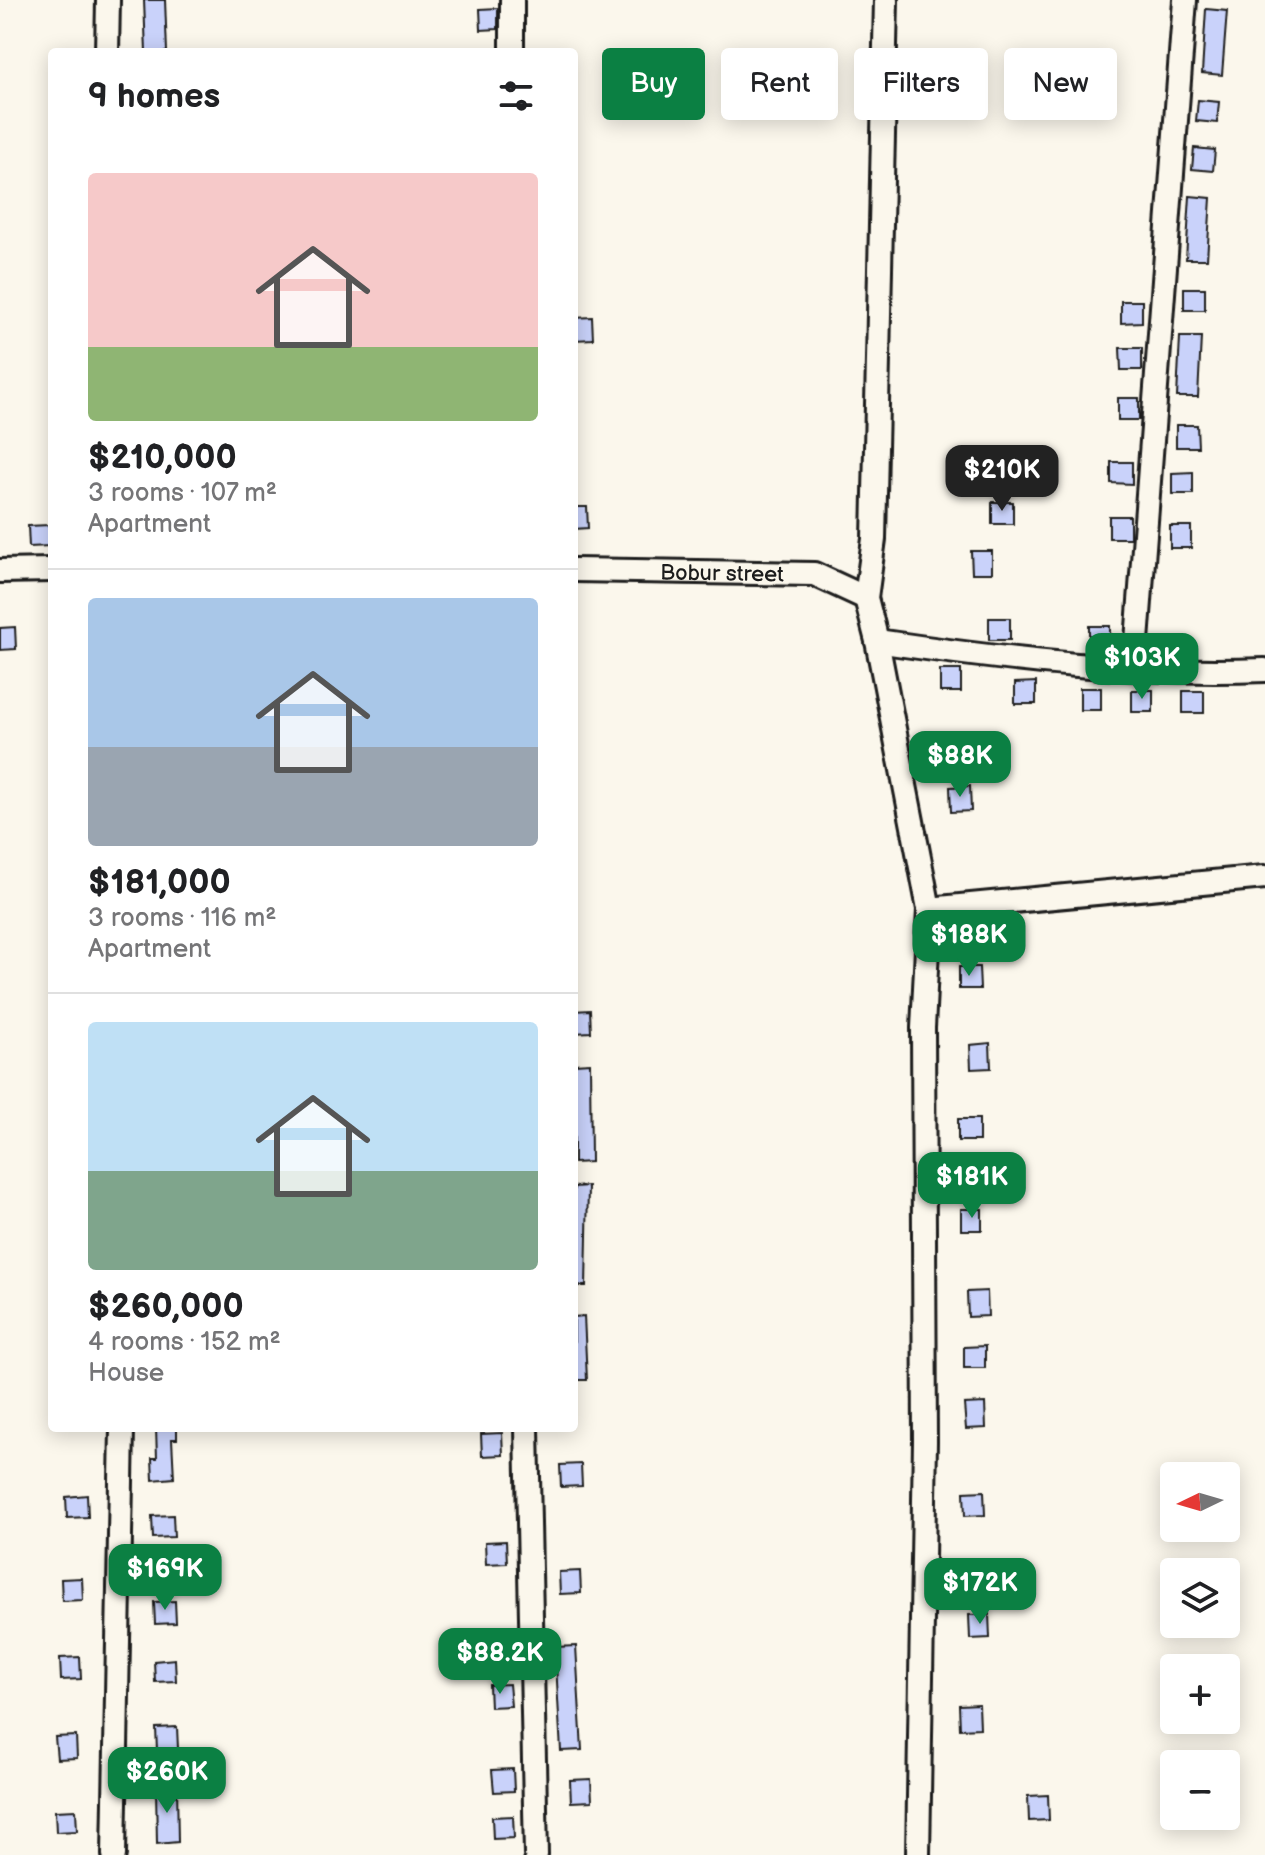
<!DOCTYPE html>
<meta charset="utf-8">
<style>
body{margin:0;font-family:"Balsamiq Sans",sans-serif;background:#f2f2f2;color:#202124;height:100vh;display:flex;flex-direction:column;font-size:30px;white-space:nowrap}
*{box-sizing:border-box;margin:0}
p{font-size:26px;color:#757577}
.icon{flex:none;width:44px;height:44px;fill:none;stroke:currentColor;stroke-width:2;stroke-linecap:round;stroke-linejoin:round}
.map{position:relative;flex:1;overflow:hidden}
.drawer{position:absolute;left:48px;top:48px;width:530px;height:1384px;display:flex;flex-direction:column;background:#fff;border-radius:8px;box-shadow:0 4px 20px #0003}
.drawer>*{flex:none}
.guide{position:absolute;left:602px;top:48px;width:542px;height:72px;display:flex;gap:16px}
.needle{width:52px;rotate:265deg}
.controls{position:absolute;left:1160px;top:1462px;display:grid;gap:16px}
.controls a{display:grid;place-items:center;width:80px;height:80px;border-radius:8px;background:#fff;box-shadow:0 4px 20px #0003;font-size:40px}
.price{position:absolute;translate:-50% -68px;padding:0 18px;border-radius:16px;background:#0b8043;color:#fff;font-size:26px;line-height:52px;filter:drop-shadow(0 2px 4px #0008)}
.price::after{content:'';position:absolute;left:50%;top:48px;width:24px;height:18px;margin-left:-12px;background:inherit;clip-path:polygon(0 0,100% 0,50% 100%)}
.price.on{background:#222;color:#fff}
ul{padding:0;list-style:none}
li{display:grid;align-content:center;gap:16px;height:424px;padding:0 40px}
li+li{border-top:2px solid #e0e0e0}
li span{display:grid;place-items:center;height:248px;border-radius:8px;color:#555}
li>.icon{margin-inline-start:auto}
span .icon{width:144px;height:144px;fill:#fffc;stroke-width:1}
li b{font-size:34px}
h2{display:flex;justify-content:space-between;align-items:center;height:96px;padding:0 40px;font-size:34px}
.pill{padding:0 28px;border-radius:8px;background:#fff;box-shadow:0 4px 20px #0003;font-size:28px;line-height:72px}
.pill.on{background:#0b8043;color:#fff}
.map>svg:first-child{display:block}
.building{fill:#c9d2fa;stroke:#1c1c1c;stroke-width:2}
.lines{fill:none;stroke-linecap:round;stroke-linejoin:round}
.minor-casing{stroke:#1c1c1c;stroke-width:28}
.minor{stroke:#fbf7ec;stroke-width:22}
.labels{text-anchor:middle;stroke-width:7;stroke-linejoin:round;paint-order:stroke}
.street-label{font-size:22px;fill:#1c1c1c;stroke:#fbf7ec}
</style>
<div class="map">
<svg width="1265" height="1855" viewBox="0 0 1265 1855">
<rect width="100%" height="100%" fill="#fbf7ec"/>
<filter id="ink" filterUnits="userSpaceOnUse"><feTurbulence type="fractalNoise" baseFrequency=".0125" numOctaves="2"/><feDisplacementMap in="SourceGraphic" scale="16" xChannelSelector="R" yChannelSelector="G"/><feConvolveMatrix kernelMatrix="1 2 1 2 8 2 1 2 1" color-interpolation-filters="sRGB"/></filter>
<g filter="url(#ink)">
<!-- building -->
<path class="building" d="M144,0H165L167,52H146Z
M498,8V29L481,30L480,9Z
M1206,9L1227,11L1222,75L1202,73Z
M1198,100L1219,102L1217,123L1196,121Z
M1194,148L1215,150L1213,171L1192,169Z
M1190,196L1211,198L1207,259H1186Z
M1184,288H1205V310H1184Z
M1121,301H1142V322L1121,323Z
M592,317L593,339L574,340V318Z
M1180,337H1201L1198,397H1177Z
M1120,348H1142V370H1121Z
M1118,398H1139V420H1118Z
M1176,425H1197L1198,447H1176Z
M989,448H1011V470H990Z
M1111,462H1132V484L1111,483Z
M1193,472V494H1172V473Z
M992,502H1013V524H992Z
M574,507H587L588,528L574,529Z
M1109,516H1130V538H1109Z
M49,525L50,546L29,547L28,526Z
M1170,526H1191V548H1170Z
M971,551H992V573H972Z
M989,618H1010V640H989Z
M1089,626H1110V648H1089Z
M15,627L16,649L0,650V628Z
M940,670H961V692H940Z
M1036,682V704H1015V683Z
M1080,688H1101V710H1080Z
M1132,690H1153V712H1132Z
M1183,691H1204V713H1183Z
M970,786L971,811L951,812L950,787Z
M959,967H979L980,989H959Z
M590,1010L591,1032L574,1033V1011Z
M990,1043L991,1068L971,1069L970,1045Z
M590,1063L591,1162L574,1163V1064Z
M958,1119H979V1141H958Z
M588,1186L586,1286H574V1187Z
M961,1209H982V1230H961Z
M987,1291L988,1316L968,1317L967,1292Z
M584,1316L587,1380H574V1317Z
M985,1346V1368H964V1347Z
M985,1403L986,1428L966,1429L964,1404Z
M156,1428H177V1439H172L174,1478L153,1480L152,1458H157Z
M502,1433L503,1455L482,1456L481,1434Z
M581,1464L582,1486L561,1487L560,1465Z
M984,1491L985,1515L965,1516L964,1492Z
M87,1495L88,1517L67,1518L66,1497Z
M173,1515L174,1537L153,1538L152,1516Z
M506,1541L507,1563L486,1564L485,1542Z
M580,1571L581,1593L560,1594L559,1572Z
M82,1578L83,1600L62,1601L61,1579Z
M175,1601L176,1623L155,1624L154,1602Z
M989,1614L990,1638L970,1639L969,1615Z
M512,1628L514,1649L492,1651L491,1629Z
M576,1646L582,1750L561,1751L555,1647Z
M80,1657L81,1679L61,1680L60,1658Z
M175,1659L176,1681L155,1682L154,1661Z
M509,1684L511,1706L490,1707L489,1685Z
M979,1704L980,1728L960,1729L959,1705Z
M177,1727L178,1749L157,1750L156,1728Z
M76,1736L77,1758L57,1759L55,1737Z
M513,1769L514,1791L494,1792L492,1770Z
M591,1779L592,1801L571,1802L570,1780Z
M177,1786L178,1842L157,1844L156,1787Z
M1048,1795L1049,1820L1029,1821L1028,1796Z
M76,1810L77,1831L56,1832L55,1811Z
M513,1816L514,1838L493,1839L492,1817Z"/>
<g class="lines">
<defs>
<g id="minor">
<path d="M886,0L874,539L866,598L877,641L929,909L923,1028L925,1441L918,1855"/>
<path d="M107,52L108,0"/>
<path d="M512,52V0"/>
<path id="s1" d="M574,570L814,574L866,598"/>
<path d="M0,571L52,570"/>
<path d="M877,641C1005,660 1136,675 1265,670"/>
<path d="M1135,668L1185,0"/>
<path d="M929,909L1265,877"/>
<path d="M527,1428L536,1855"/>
<path d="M114,1855L122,1428"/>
</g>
</defs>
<!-- minor casing -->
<use href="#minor" class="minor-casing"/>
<!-- minor -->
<use href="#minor" class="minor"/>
</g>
</g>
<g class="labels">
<!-- street labels -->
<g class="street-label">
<text dy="8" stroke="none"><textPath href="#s1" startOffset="148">Bobur street</textPath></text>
</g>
</g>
</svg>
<div class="controls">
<a><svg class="needle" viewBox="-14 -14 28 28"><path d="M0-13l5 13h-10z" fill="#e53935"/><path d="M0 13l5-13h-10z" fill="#757577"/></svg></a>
<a><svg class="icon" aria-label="layers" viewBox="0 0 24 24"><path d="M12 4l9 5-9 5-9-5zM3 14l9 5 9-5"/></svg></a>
<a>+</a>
<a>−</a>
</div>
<b class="price on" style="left:1002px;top:513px">$210K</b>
<b class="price" style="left:1142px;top:701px">$103K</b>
<b class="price" style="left:960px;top:799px">$88K</b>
<b class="price" style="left:969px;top:978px">$188K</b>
<b class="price" style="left:972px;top:1220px">$181K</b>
<b class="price" style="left:165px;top:1612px">$169K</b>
<b class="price" style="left:980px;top:1626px">$172K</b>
<b class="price" style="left:500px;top:1696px">$88.2K</b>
<b class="price" style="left:167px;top:1815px">$260K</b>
<div class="guide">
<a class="pill on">Buy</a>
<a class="pill">Rent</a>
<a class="pill">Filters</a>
<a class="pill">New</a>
</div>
<section class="drawer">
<h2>9 homes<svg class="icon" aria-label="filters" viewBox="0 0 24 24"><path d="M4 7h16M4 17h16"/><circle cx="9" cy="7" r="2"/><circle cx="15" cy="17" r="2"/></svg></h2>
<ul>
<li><span style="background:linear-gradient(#f6c9c9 70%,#8fb573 0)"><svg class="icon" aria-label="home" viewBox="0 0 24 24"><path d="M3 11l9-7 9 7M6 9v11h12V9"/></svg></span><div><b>$210,000</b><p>3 rooms · 107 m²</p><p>Apartment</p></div></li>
<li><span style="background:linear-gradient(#a9c7e8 60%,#9aa5b1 0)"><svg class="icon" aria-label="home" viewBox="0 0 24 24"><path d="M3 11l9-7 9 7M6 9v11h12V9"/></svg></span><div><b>$181,000</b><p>3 rooms · 116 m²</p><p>Apartment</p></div></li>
<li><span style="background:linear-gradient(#bfe0f5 60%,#7fa58c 0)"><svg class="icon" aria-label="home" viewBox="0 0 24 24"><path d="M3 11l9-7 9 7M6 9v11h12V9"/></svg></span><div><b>$260,000</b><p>4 rooms · 152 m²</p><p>House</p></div></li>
</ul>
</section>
</div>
